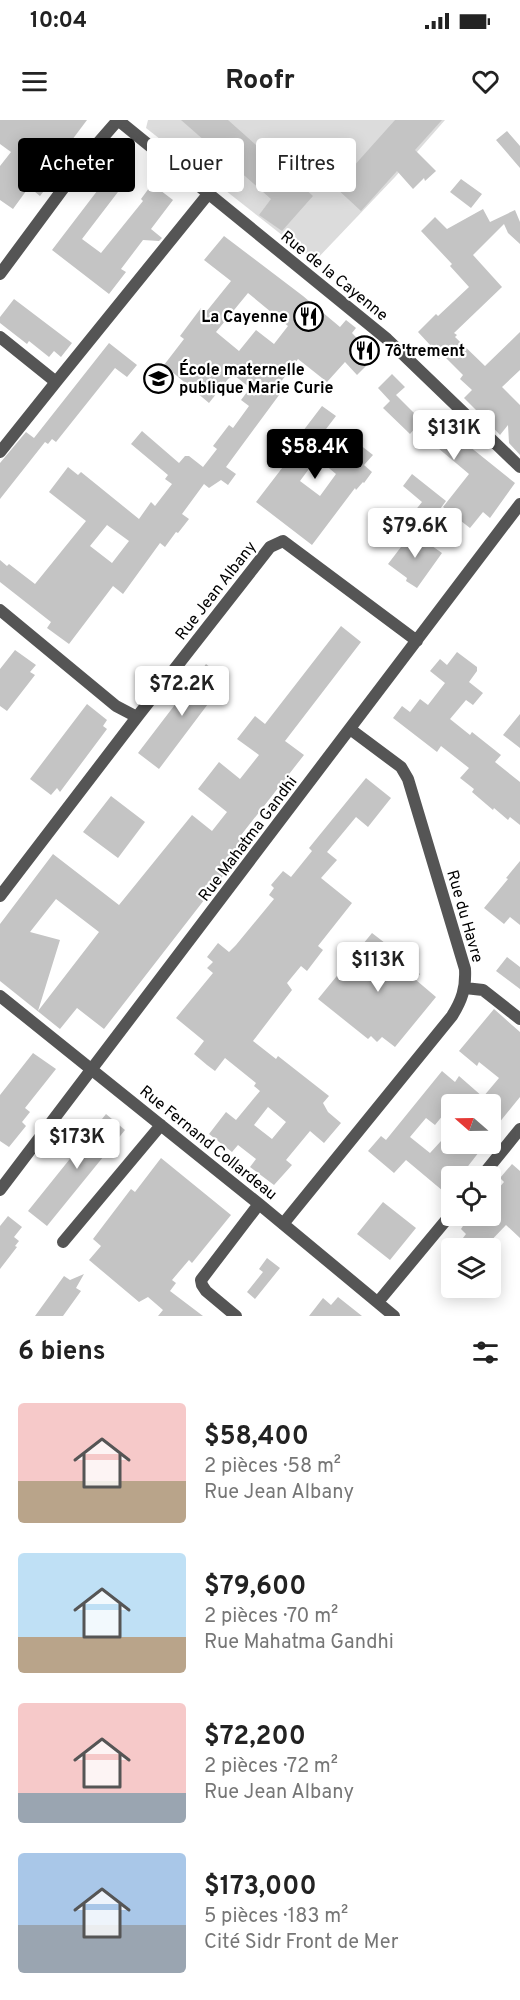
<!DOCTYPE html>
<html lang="fr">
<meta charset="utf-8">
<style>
body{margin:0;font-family:Overpass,sans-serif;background:#f6f6f6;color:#222;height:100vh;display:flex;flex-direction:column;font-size:22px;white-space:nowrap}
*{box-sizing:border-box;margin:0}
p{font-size:20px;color:#767676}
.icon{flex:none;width:33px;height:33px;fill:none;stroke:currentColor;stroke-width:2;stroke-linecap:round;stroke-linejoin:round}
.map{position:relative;height:1196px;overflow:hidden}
.side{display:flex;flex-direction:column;background:#fff;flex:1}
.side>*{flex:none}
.top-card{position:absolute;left:18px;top:18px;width:484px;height:54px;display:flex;gap:12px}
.needle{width:39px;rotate:290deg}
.fabs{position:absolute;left:441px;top:974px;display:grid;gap:12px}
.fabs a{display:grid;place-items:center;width:60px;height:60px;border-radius:6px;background:#fff;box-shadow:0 3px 15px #0003;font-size:30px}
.price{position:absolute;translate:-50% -51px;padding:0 14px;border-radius:6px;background:#fff;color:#222;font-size:20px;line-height:39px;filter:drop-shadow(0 2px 3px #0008)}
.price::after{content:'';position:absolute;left:50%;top:36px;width:18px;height:14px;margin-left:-9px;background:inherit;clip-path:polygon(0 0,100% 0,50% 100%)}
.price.selected{background:#000;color:#fff}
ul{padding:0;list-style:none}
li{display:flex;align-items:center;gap:18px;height:150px;padding:0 18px}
li span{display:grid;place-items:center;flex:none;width:168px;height:120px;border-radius:6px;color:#555}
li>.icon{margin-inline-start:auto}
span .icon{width:72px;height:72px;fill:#fffc;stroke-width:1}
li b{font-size:26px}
h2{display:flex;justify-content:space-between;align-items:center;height:72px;padding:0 18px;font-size:26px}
.pill{padding:0 21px;border-radius:6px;background:#fff;box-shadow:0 3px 15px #0003;font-size:21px;line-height:54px}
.pill.selected{background:#000;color:#fff}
.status{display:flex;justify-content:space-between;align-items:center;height:42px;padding:0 30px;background:#fff;direction:ltr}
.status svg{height:16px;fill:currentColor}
header{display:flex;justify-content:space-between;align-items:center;height:78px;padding:0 18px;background:#fff;font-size:27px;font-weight:700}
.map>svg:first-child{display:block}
.green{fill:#dcdcdc}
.building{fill:#c4c4c4;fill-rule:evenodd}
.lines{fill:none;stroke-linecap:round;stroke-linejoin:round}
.minor{stroke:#555;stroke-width:12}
.tertiary{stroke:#555;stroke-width:12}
.labels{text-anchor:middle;stroke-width:4.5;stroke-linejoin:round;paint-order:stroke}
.street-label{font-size:16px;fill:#000;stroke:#fff}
.poi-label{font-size:16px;font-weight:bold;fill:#000;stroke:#fff;text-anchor:start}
</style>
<div class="status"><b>10:04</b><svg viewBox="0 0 49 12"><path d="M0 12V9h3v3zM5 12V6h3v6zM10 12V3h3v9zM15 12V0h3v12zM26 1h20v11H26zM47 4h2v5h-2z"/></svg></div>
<header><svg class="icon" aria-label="menu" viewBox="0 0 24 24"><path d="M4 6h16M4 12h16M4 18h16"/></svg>Roofr<svg class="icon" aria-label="heart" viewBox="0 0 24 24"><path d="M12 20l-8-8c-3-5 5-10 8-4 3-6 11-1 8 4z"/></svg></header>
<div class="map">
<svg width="520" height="1196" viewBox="0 0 520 1196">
<rect width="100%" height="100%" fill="#fff"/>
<!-- green -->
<path class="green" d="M148,0H445L395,57L315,141L146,8Z"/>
<!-- building -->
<path class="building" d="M0,0H87L66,28L73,33L40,76L29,67L13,89L0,80V46L11,32L0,24Z
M181,0H228L313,76L282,111L259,95L271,79Z
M395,0H442L415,30L436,51L425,61L424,58L413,69L397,51L361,91L335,67Z
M507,11L520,26V48L496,20Z
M120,41L134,51L82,119L101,133L143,81L141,79L152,64L173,80L151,109L162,118L159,121L143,120L121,149L126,152L109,174L52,130Z
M461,59L482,74L471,88L450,72Z
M483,89L490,102L515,90L520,102V124L508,113L504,104L473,135L502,167L454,213L457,215L455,217L485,246L520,212V250L502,267L520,285V335L509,323L508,305L500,315L482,296L464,278L472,270L460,259L463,255L443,235L439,239L428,229L431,226L418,212L436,194L438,196L469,167L450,146L452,144L421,111L435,97L447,109Z
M224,116L303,176L340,207L346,200L356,208L352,213L375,237L357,255L345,242L327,262L298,239L280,263L285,267L226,347L236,354L228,365L221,360L209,368L204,364L182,394L189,399L178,413L176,412L165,427L160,423L123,474L113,466L69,524L47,508L51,502L0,462V440L7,446L9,444L35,464L86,401L49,372L68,347L78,355L81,352L139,399L151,382L155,386L172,364L165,359L168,355L131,324L142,311L179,343L185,336H189L203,347L217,329L213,326L229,305L233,308L249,286L241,280L250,268L234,255L228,259L209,283L164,245L184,219L180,216L201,188L206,192L231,161L204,140ZM248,173L288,206L274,224L256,210L239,231L216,212ZM107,405L129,421L112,443L90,426Z
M14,179L72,223L61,237L54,231L49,237L29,221L27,224L0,203V197Z
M109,223L137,245L127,257L115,248L56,322L52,319L48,324L45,322L0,379V343L26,312L34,318Z
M392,254L405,267L396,275L422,301L431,293L449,310L515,363L490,398L483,392L470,408L443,387L469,354L438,328L416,307L410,314L383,288L390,281L378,268Z
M322,286L336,296L323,313L351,336L359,324L373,335L364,345L372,352L364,363L363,362L356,370L355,368L312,425L256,382L289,339L284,336ZM317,338L336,354L320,376L300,361Z
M412,354L446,381L429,404L414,392L422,382L403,366Z
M414,410L424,417L422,419L442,433L417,468L406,461L407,458L388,444Z
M341,506L361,522L285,621L304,635L238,719L246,726L104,909L77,888L60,909L0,861V804L53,734L119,785L192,695L212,711L227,692L198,669L219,642L240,659L259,635L237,619L255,596L265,604ZM56,779L99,812L38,891L60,820L30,812Z
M15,530L36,545L30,552L35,555L7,591L0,586V549Z
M457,532L477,547V551L469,562L483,573L473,585L466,580L450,599L470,615L472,612L501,635L495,642L520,662V705L510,697L508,700L494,688L493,690L472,672L474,669L460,658L469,648L441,626L437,632L393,598L402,586L410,592L420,579L428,585L445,563L430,551L440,539L447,545Z
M206,544L226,560L159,649L138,633Z
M87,584L107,600L103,606L107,609L60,672L57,668L51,675L30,659Z
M520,594V628L503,615Z
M366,658L391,678L368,707L356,697L327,732L337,740L321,758L352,783L318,826L323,830L307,851L301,846L287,863L292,870L253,921L276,939L278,936L329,976L323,983L328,992L341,1003L324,1023L310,1011L286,1040L292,1045L274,1065L250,1047L256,1039L238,1025L232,1032L209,1014L226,992L236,1000L260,971L254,966L256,963L225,938L215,951L207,945L194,934L204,921L176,898L213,853L207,848L213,842L207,837L218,823L229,832L236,825L274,779L269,775L274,768L271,765L283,751L291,757L312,731L309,728ZM268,987L286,1002L272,1019L254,1005Z
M111,676L145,702L118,738L83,712Z
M520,741V805L510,797L504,804L484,788L508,759L506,758Z
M372,813L394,830L392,833L420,854L416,860L436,877L395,927L382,917L377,922L371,916L368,919L318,879Z
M507,837L520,847V869L496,851Z
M494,889L520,912V977L490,1014V984H452L435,1005L426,998L410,1017L430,1033L452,1009V1023H486L465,1050L462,1048L455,1056H452V1061L443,1071L406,1040L394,1053L368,1031L381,1016L386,1020L442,951L455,962L459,956L483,977L499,958L479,942L477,946L459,931Z
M33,933L56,949L25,988L30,992L22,1002L26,1006L9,1027L0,1021V975Z
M106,994L125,1010L47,1106L28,1091Z
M161,1038L231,1095L192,1143L189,1140L172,1160L176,1163L170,1171L203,1196H158L163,1190L148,1177L139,1182L89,1140L101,1126L93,1119L131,1069L135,1072Z
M512,1044L520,1051V1118L506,1105L484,1128H475L463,1118L466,1114L461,1109L470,1095H490V1078L504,1062L500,1058Z
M383,1082L416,1108L390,1140L357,1114Z
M8,1096L22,1107L14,1117L19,1121L15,1126L17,1127L0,1149V1106Z
M267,1138L280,1148L255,1179L247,1172L263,1152L259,1149Z
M84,1154L76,1168L81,1171L63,1196H35L64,1156L70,1160Z
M338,1177L362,1196H309L323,1178L331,1185Z"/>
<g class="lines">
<!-- minor -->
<path class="minor" d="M118,0L387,219L520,347
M0,217L56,262L209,73
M0,332L56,262
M0,490L116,586L137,597
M0,776L137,597L270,427L283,421L417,521
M465,868L483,870L520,899
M0,876L259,1084L394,1196
M482,1056L520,1009
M0,1070L520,384
M283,1104L452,896C462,880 466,868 465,849L408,659L401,647L350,609
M63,1122L161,1005
M378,1182L452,1093
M236,1196L206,1171L202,1165L201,1160L259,1084"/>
<!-- tertiary -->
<path class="tertiary" d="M0,154L91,31L118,0"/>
</g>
<!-- icons -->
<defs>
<symbol id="restaurant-ring" viewBox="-11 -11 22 22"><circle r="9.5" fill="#fff" stroke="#000" stroke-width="1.5"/><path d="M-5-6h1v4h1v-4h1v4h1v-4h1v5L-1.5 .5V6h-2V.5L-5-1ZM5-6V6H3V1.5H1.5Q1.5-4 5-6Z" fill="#000"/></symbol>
<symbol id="school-ring" viewBox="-11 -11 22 22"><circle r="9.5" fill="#fff" stroke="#000" stroke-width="1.5"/><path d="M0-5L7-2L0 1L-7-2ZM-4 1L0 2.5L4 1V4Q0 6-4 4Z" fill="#000"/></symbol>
</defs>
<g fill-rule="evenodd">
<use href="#restaurant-ring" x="292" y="180" width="33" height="33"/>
<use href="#restaurant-ring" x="348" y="214" width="33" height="33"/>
<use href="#school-ring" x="142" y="242" width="33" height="33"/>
</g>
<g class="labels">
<!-- street labels -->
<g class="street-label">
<text transform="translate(335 155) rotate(39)" y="6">Rue de la Cayenne</text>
<text transform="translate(215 470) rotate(-52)" y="6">Rue Jean Albany</text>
<text transform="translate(247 718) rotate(-53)" y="6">Rue Mahatma Gandhi</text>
<text transform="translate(466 796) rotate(74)" y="6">Rue du Havre</text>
<text transform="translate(209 1022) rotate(39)" y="6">Rue Fernand Collardeau</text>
</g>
<!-- poi labels -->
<g class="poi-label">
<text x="288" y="202" text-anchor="end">La Cayenne</text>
<text x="385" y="236">7ô'trement</text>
<text x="179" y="255">École maternelle<tspan x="179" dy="18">publique Marie Curie</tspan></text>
</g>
</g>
</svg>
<div class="fabs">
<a><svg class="needle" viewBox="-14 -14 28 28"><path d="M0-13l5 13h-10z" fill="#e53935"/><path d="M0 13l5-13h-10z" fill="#767676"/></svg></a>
<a><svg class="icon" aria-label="locate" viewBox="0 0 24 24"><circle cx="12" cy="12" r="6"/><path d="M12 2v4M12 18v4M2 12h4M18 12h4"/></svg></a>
<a><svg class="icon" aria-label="layers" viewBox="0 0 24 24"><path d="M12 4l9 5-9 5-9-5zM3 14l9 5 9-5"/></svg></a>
</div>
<b class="price" style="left:454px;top:341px">$131K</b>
<b class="price selected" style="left:315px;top:360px">$58.4K</b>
<b class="price" style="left:415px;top:439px">$79.6K</b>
<b class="price" style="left:182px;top:597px">$72.2K</b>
<b class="price" style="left:378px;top:873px">$113K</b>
<b class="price" style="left:77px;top:1050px">$173K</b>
<div class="top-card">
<a class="pill selected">Acheter</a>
<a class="pill">Louer</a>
<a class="pill">Filtres</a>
</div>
</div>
<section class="side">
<h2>6 biens<svg class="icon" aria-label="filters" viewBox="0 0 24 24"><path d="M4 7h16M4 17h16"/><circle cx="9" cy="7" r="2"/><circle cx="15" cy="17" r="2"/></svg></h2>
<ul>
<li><span style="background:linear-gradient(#f6c9c9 65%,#b9a48a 0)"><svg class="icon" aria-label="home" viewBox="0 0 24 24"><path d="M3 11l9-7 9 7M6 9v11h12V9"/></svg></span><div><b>$58,400</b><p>2 pièces · 58 m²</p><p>Rue Jean Albany</p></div></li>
<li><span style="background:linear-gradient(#bfe0f5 70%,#b9a48a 0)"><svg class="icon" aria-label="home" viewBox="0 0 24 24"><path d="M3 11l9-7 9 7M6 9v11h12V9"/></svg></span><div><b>$79,600</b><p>2 pièces · 70 m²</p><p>Rue Mahatma Gandhi</p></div></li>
<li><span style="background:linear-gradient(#f6c9c9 75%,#9aa5b1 0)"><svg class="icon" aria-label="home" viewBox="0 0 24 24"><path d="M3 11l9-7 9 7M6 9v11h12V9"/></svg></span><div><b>$72,200</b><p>2 pièces · 72 m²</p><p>Rue Jean Albany</p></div></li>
<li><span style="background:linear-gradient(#a9c7e8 60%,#9aa5b1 0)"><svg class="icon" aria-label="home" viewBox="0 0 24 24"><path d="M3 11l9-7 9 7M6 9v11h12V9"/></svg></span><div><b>$173,000</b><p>5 pièces · 183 m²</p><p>Cité Sidr Front de Mer</p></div></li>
</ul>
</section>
